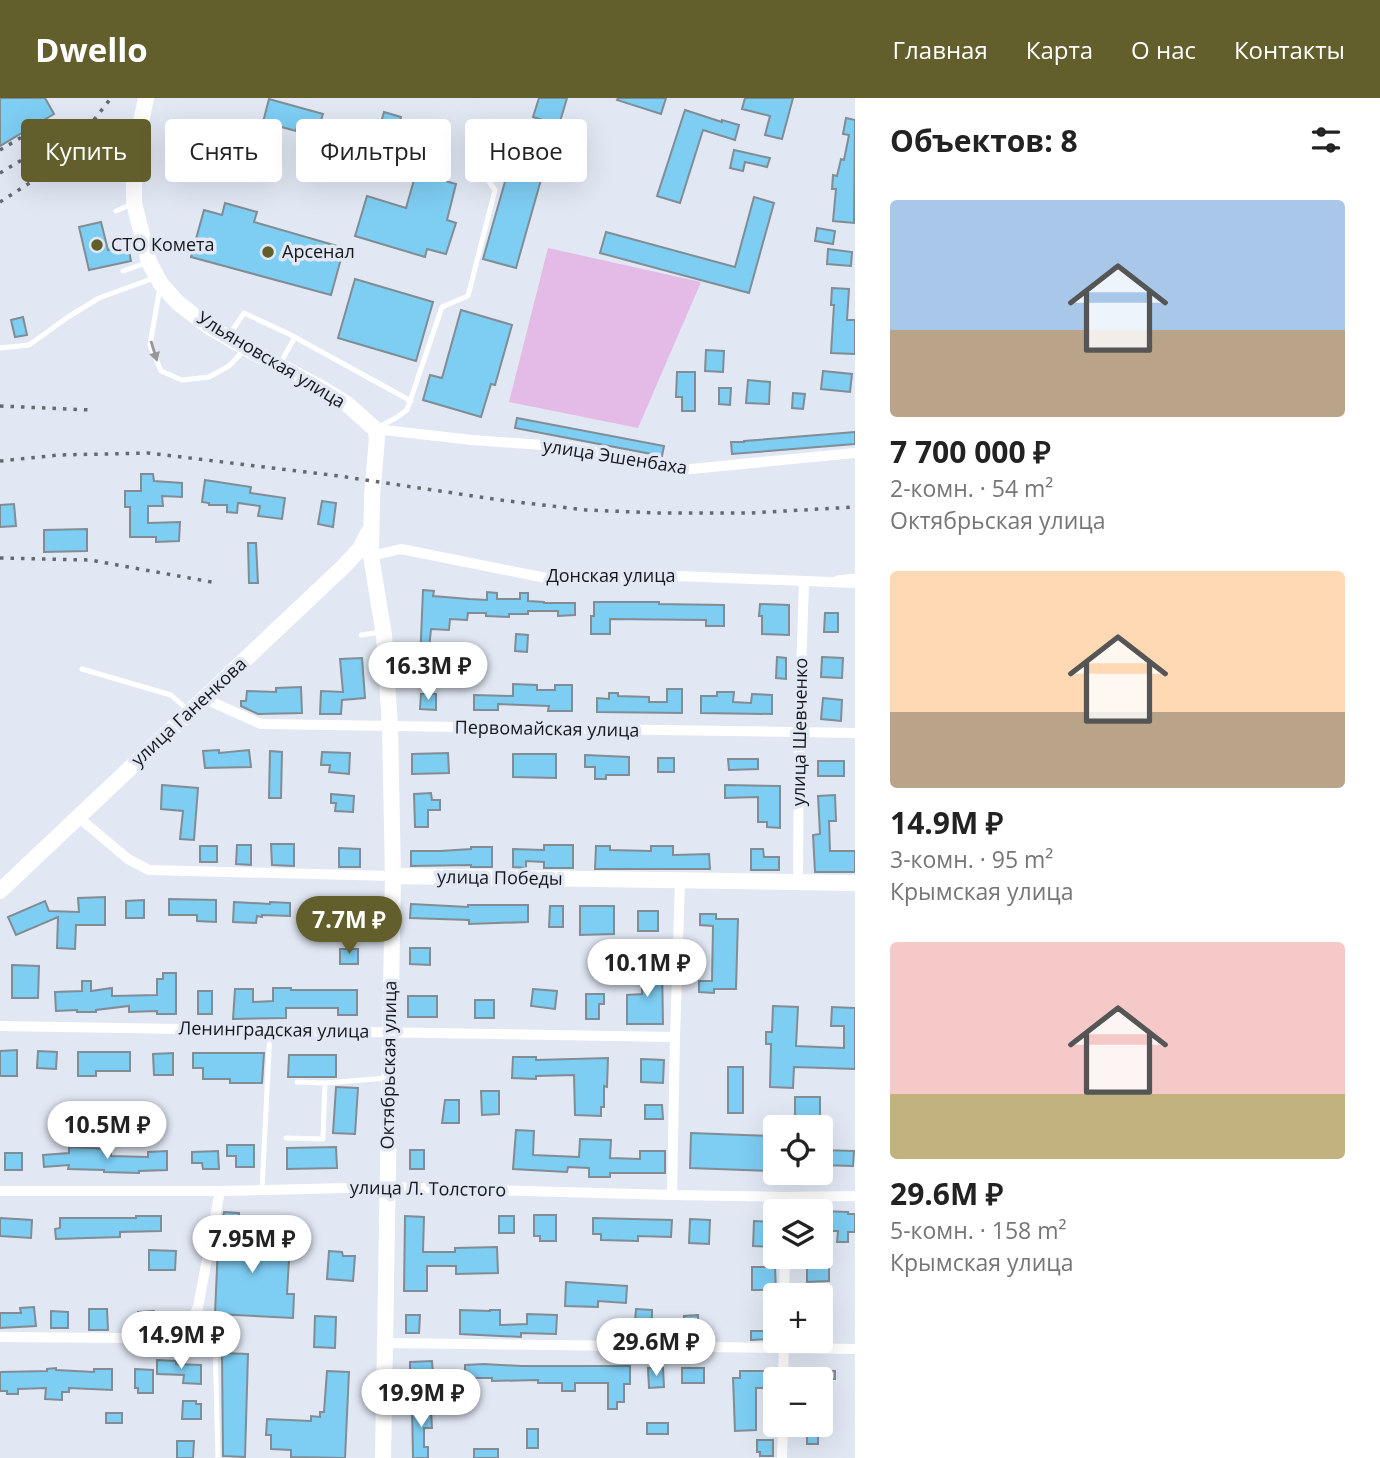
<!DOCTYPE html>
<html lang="ru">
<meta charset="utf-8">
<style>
body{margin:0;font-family:"Open Sans",sans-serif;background:#f2f2f2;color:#222;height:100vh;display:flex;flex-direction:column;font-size:26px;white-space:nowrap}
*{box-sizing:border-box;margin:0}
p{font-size:23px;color:#767676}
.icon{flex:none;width:38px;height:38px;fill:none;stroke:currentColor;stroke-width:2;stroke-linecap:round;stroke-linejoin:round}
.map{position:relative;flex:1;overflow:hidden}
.panel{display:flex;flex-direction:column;background:#fff;width:525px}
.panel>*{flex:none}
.hud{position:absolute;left:21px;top:21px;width:665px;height:63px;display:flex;gap:14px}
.buttons{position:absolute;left:763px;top:1017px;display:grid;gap:14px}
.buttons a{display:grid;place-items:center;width:70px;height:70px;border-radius:7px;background:#fff;box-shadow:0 7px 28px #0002;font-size:35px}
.price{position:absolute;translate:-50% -60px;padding:0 16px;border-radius:24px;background:#fff;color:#222;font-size:23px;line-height:46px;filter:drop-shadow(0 2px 4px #0008)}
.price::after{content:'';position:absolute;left:50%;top:42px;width:21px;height:16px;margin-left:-10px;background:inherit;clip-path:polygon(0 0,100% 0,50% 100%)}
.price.active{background:#625f2c;color:#fff}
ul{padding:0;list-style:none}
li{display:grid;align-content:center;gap:14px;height:371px;padding:0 35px}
li span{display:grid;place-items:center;height:217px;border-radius:7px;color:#555}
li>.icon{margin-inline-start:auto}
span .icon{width:126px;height:126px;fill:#fffc;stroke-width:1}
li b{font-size:30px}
h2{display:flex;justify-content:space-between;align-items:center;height:84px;padding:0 35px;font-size:30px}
.pill{padding:0 24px;border-radius:7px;background:#fff;box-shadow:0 7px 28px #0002;font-size:24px;line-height:63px}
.pill.active{background:#625f2c;color:#fff}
header{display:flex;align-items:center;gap:42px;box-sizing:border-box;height:98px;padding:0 35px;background:#625f2c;color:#fff}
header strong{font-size:33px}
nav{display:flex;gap:38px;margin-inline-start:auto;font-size:24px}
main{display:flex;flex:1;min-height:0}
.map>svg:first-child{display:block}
.green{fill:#e4bbe6}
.building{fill:#7ecdf3;stroke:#808d94;stroke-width:2}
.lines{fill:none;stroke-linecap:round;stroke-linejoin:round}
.lane{stroke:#fff;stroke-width:5}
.street{stroke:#fff;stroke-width:10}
.secondary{stroke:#fff;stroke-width:16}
.rail{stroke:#656970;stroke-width:3.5;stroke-dasharray:3.5 7;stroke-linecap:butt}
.oneway{fill:#969798}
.poi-dot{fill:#625f2c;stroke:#e1e8f4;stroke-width:2.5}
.labels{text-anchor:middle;stroke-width:7;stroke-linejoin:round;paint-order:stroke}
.poi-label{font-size:18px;fill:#15171b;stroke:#e1e8f4;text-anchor:start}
.street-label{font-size:18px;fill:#15171b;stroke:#e1e8f4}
</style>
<header>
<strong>Dwello</strong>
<nav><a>Главная</a><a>Карта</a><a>О нас</a><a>Контакты</a></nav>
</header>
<main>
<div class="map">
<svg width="855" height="1360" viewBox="0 0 855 1360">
<rect width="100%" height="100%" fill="#e1e8f4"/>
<!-- green -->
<path class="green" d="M548,150L701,184L638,330L509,304Z"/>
<!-- building -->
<path class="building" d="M0,0H45L54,16L0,48Z
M539,0H567L559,27L533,19Z
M618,0H666L661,16L617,2Z
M745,0H793L782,41L765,37L770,18L742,11Z
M269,1L323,16L318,31L298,25L296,33L263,24Z
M685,12L722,24V22L739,27L735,42L703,32L680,105L657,98Z
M384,14L401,19L393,51L375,46Z
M846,20L855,22L854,125L833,123L836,91H832L833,77L837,78L841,61L844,62L849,37L843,36Z
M508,38L550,50L516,170L483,161L510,66L501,63Z
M734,52L770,60L767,69L745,64L743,73L730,70Z
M416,75L456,86L447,122L456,125L446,156L427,151L425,159L355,138L367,98L406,110Z
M754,99L774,105L749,195L600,155L606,134L735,169Z
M225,105L257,114L254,124L344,150L331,197L191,159L204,112L222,117Z
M101,124L108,152L128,148L131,163L89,172L79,129Z
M817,130L835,133L833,146L815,143Z
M828,151L852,154L851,168L827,166Z
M355,181L433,204L416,263L338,240Z
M832,190L849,191L847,222H855V256L831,255L834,207H831Z
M461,212L512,227L495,287L491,286L481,319L423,302L430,277L442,280Z
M23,219L27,237L15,239L11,222Z
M706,252L724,253L723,274L705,273Z
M823,273L852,276L850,294L821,291Z
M677,274H695V313H682V299H676Z
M748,282L770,284L769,306L746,305Z
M719,290H731L730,307L719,306Z
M793,295L805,296L803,311L792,310Z
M517,320L664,348L662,358L515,330Z
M855,334V346L732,356L731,344H744V343Z
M141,376H153L154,383L182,385V399L162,398L163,408H148V425L180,424L179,443L156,444V439H130V409H125V393H141Z
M205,382L251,389L250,395L285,400L282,421L258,418L260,408L238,405L237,415L227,414V407H209V405L202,404Z
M322,403L336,405L333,429L318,426Z
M14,406L16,428L0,429V407Z
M87,431V453L44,454V432Z
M248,445H256L258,485H249Z
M423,492L434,493L433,498L469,501L487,502V494L497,495V501H520V495H528V503L544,504V505H575V517L558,518V513H528V516H509V519L486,518V515H468L467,522L450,521L449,532L431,531L429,551H434V565H420Z
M594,504H659V506L724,507V528H706V522L610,521V536H591V518H594Z
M760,506L789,507V537L762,536V518H759Z
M825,515H838V534H824Z
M516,536L528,537L527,554L515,553Z
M777,559L786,560V581L776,580Z
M822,559L843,560L842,580L821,579Z
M362,560L365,600L342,602L341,616H320L321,593L343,594L340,561Z
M513,586L537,587V592H555V587H572V613H548L549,608L498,606V612H474V597L513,598Z
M301,589L302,615L258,616L241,608V603H246L247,593L276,594V590Z
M667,591H682V615L597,614V600L609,601V595H618V598L649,599V604H667Z
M717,594H734L733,604L751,605L752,596L772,597V616L701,615V598H717Z
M421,596H436V612L420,611Z
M823,600L842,602L841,623L821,621Z
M219,652V655L249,652L251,669L205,670L203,653Z
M270,653L282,654L281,700H269Z
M322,654L350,655L349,676L329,674L330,667H321Z
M448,655L449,675L412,676V656Z
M513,656H556V680L513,679Z
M585,657L629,659V677H606V681H595V669H585Z
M658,660H674V674H658Z
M728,661H758V671L729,672Z
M818,663H844V678H818Z
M162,687L198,690L194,742L180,741L183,713L161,711Z
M725,687L780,688V730L767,729V724H758V699L725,700Z
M431,695L432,702H440V712H428V729H415L414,696Z
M331,696L354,698L353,714L335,713L336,705H331Z
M835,697L836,723H829L830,753H855V774H815L813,737L820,736L818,698Z
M271,746H294V768L272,767Z
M237,747H251V767L236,766Z
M544,747H573V770H544V764L526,763V770L513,769V751L544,752Z
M200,748H217V764H200Z
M596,748H610V752L651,753V748H673V757L709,756L710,771H595Z
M471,749H492V769H471V767L411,768V753H440L471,751Z
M339,750L360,751V769H339Z
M751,751H763L764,759H779V772H751Z
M105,799V827H76L75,851L57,850L58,819L16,837L8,819L45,803L49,813L79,814L78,800Z
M169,801L216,802V824L197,823V817H169Z
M144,802V820H126V803Z
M358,803L359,823L340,824L339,804Z
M234,804L270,806V804L290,805V818L262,817V819L257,818L256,825L233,824Z
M411,806L468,809V807H528V824L469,826V822L410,820Z
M550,808H563V829H549Z
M580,808H614V836L580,837Z
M638,813H658V833H638Z
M700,816H716V821H738L736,891H714V895L699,894V883H712L713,828L700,827Z
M410,850H430V867L410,866Z
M340,851H358V866H340Z
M12,867L39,868L38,900H12Z
M642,868H662L663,926H627V897L642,896Z
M163,875H176V916H157V913L129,914V908L96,912V914H77V912L56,913L55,894L82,893V883H91V893L112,890V898L157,897V881H163Z
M273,890H291V892H357V917H338V910H286V920L233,921L235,891H253V904L273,903Z
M533,891L557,893L555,911L531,908Z
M198,893H212V916H198Z
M586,896H604V906H599V921H586Z
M408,898H437V919H408Z
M475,902H494V920H475Z
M773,908L798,909L796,948L844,950V928H831L832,909L855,910V971L794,969L793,990L770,989L771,946H766V934H772Z
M17,952V978H0V953Z
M38,953L57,954L56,971L37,970Z
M78,954H130V973H96V978H78Z
M173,955V977H154L153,956Z
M193,955H264L262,985H230V981H203V970H193Z
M289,957H336V979H288Z
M513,959H536V962L608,960L607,989L604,988V1009H601V1018L575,1017L574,977L536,978V981L512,980Z
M641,961L664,962L663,985L641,984Z
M728,969H743V1015H728Z
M336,989L358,990L355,1036L333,1035Z
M481,993H499V1016L482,1017Z
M795,999H820V1018H795Z
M445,1002H459V1025H442Z
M645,1007H662L663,1021H645Z
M516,1032L534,1033L533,1057L579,1059L580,1041L611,1042L610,1060L640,1061V1053H665V1075H610V1079H589V1070L568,1069L567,1074L513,1071Z
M691,1035L773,1038L771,1073L690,1070Z
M227,1047H254V1069H236V1058H227Z
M69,1049L111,1051V1058L148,1059V1054L167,1053V1072L139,1073V1075L104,1074V1072L68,1071L69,1067L44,1069L43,1057L69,1055Z
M336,1049L337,1070L287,1071V1050Z
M410,1052H424V1071H410Z
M821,1052L854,1053L853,1068L821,1067Z
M218,1053L219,1071H203L202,1065H192V1054Z
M5,1055H22V1072H5Z
M821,1113L848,1114V1116H855V1134H848V1144H837L838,1133H821Z
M224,1114L239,1115L238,1142L290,1144L287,1196H294L293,1220L215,1216L218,1147Z
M534,1117H556V1143H540V1138H534Z
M136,1118H161V1133L120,1134V1139L56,1141L55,1131L60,1130V1120H136Z
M405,1118L424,1119L423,1154H455V1150L497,1149L498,1175L456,1176V1168H427V1193H404Z
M499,1118H514V1135H499Z
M0,1120L32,1122L31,1140L0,1138Z
M593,1120L672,1122L671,1139L638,1138V1143L601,1142V1136H593Z
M690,1121L710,1122L709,1146L689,1145Z
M754,1123L771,1124V1149L753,1148Z
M149,1152L176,1153L175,1172H149Z
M329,1153L342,1154L343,1158H355L353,1183L327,1181Z
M807,1167H829V1183L807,1184Z
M752,1169H775L776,1192H752Z
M566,1184L627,1188L626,1205L598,1203V1209L565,1208Z
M821,1201H831V1218H821Z
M34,1209L36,1228L0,1230V1215H21L20,1210Z
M89,1211H107L108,1232H89Z
M636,1211L652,1212V1223H668V1238L634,1237Z
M460,1212L490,1213V1212H500V1227L527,1226V1216L557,1217L556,1236L521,1235V1239L460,1236Z
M51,1213L68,1214V1230H51Z
M154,1213V1230H143V1222L138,1223V1214Z
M406,1217H420L419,1235H406Z
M698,1217V1232H706V1241H684V1218Z
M315,1218L336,1219L335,1250L314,1249Z
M751,1233H769V1241L751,1242Z
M222,1255L248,1256L245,1359L223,1358Z
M157,1262L176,1263V1266L201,1267V1286L183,1285L184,1277L157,1276Z
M432,1263L433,1276H410V1264Z
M484,1266L521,1268H630V1286H624V1304H617V1311H608V1285H575V1293H562V1285H538V1282L492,1283V1280H465V1267Z
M56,1270V1272L94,1274V1271H112V1292L69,1290V1294H62V1302L45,1301L46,1290L18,1291V1296H7V1293H0V1274L47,1273V1271Z
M648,1270H663L664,1289L649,1290Z
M682,1270H704V1285H682Z
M135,1271L153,1272V1295H138V1290H135Z
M808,1272L835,1273V1281H808Z
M327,1273L349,1274L345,1360L291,1359V1352L271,1351V1337H266L267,1321L311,1323V1318L320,1319V1314H324Z
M740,1273H773V1281H764V1290H756V1332L735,1333L733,1280H740Z
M183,1303H196V1306H201V1321H182Z
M429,1305V1311H431L432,1330H424V1349H428V1360H413L412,1306Z
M106,1315H122V1325H106Z
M647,1325H668V1336H647Z
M807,1326H818V1346H807Z
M527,1331H538V1350H527Z
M757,1342H773V1358H760V1354H757Z
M177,1343H194L193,1360H177Z
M474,1351H498V1360H474Z"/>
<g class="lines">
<!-- lane -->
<path class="lane" d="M116,113L132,106
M123,173L146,165
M160,189L150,247L161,273L182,282L209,279L229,268L245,251
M228,239L244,215L289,236L411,303
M0,250L29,247L68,219L99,200L154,180
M281,264L295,239
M378,329L396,320L407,312L442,209L468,198L495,92L487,81
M837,480L855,478
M361,537L382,534
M82,571L171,597L188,612
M297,984L325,985L388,980
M286,1040L323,1041L325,985
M262,1092L270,932
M199,1210L210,1228L215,1246L218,1360"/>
<!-- street -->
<path class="street" d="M375,331L472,342L571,349L681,372L855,355
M371,458L401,451L551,481L678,478L855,485
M203,600L261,626L855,635
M78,719L128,761L149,772L393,778
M798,784L799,634L804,483
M0,928L675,939
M0,1093H220L388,1089L672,1097L786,1099L855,1098
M672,1097L675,939L680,783
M784,1197L785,1158
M0,1239L125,1240L170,1239L186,1232L198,1209L220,1093
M385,1245L855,1251
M783,1281L784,1242
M782,1360L783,1326"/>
<!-- secondary -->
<path class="secondary" d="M146,0L137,44L134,76V105L149,164L161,186L178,205L208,228L246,250L323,291L347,306L375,331L377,340L372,398L371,458L384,537L390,629L393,778L383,1360
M393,778L855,785
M0,793L342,470L360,451L368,435"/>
<!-- rail -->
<path class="rail" d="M0,52L49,23
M0,75L57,41
M53,78L92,48
M0,104L45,75L72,50L111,0
M0,308L91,312
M0,363L59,357L148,355L339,378L500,402L586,412L658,415H750L855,409
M0,460L90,462L217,485"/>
</g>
<!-- one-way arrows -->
<defs><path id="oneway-solid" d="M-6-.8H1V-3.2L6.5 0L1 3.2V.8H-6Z" transform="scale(1.75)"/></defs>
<use class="oneway" href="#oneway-solid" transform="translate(154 253) rotate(73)"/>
<!-- markers -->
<g class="poi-dot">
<circle cx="97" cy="147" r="7"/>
<circle cx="268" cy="154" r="7"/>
</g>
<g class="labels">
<!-- poi labels -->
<g class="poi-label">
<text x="111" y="153">СТО Комета</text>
<text x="282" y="160">Арсенал</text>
</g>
<!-- street labels -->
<g class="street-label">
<text transform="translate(271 262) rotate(31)" y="6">Ульяновская улица</text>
<text transform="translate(615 359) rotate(9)" y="6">улица Эшенбаха</text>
<text x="611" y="484">Донская улица</text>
<text transform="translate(189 614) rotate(-43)" y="6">улица Ганенкова</text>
<text transform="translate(547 631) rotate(1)" y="6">Первомайская улица</text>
<text transform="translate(800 634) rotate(-89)" y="6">улица Шевченко</text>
<text transform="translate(500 780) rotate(1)" y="6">улица Победы</text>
<text transform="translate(274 932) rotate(1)" y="6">Ленинградская улица</text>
<text transform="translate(389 967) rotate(-89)" y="6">Октябрьская улица</text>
<text transform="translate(428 1091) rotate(1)" y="6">улица Л. Толстого</text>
</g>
</g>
</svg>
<div class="buttons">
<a><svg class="icon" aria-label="locate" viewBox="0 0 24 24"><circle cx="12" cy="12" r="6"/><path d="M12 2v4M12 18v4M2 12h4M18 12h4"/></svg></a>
<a><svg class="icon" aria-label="layers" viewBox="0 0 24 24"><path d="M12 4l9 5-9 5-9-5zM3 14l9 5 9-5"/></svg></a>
<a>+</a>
<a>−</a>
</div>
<b class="price" style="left:428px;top:604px">16.3M ₽</b>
<b class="price active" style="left:349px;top:858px">7.7M ₽</b>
<b class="price" style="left:647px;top:901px">10.1M ₽</b>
<b class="price" style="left:107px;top:1063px">10.5M ₽</b>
<b class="price" style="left:252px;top:1177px">7.95M ₽</b>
<b class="price" style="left:181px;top:1273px">14.9M ₽</b>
<b class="price" style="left:656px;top:1280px">29.6M ₽</b>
<b class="price" style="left:421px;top:1331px">19.9M ₽</b>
<div class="hud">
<a class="pill active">Купить</a>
<a class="pill">Снять</a>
<a class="pill">Фильтры</a>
<a class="pill">Новое</a>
</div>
</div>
<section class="panel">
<h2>Объектов: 8<svg class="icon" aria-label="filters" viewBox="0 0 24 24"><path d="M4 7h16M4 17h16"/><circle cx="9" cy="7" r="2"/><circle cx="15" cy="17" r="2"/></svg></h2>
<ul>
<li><span style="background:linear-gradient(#a9c7e8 60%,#b9a48a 0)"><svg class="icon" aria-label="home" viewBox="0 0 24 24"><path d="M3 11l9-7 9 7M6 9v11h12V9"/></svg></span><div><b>7 700 000 ₽</b><p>2-комн. · 54 m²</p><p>Октябрьская улица</p></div></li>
<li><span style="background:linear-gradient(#ffd9b3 65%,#b9a48a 0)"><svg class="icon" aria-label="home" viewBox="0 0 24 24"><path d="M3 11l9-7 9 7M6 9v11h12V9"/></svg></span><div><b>14.9M ₽</b><p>3-комн. · 95 m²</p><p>Крымская улица</p></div></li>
<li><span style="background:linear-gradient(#f6c9c9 70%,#c2b280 0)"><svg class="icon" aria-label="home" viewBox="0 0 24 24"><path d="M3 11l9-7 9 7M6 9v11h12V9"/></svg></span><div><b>29.6M ₽</b><p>5-комн. · 158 m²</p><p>Крымская улица</p></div></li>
</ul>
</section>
</main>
